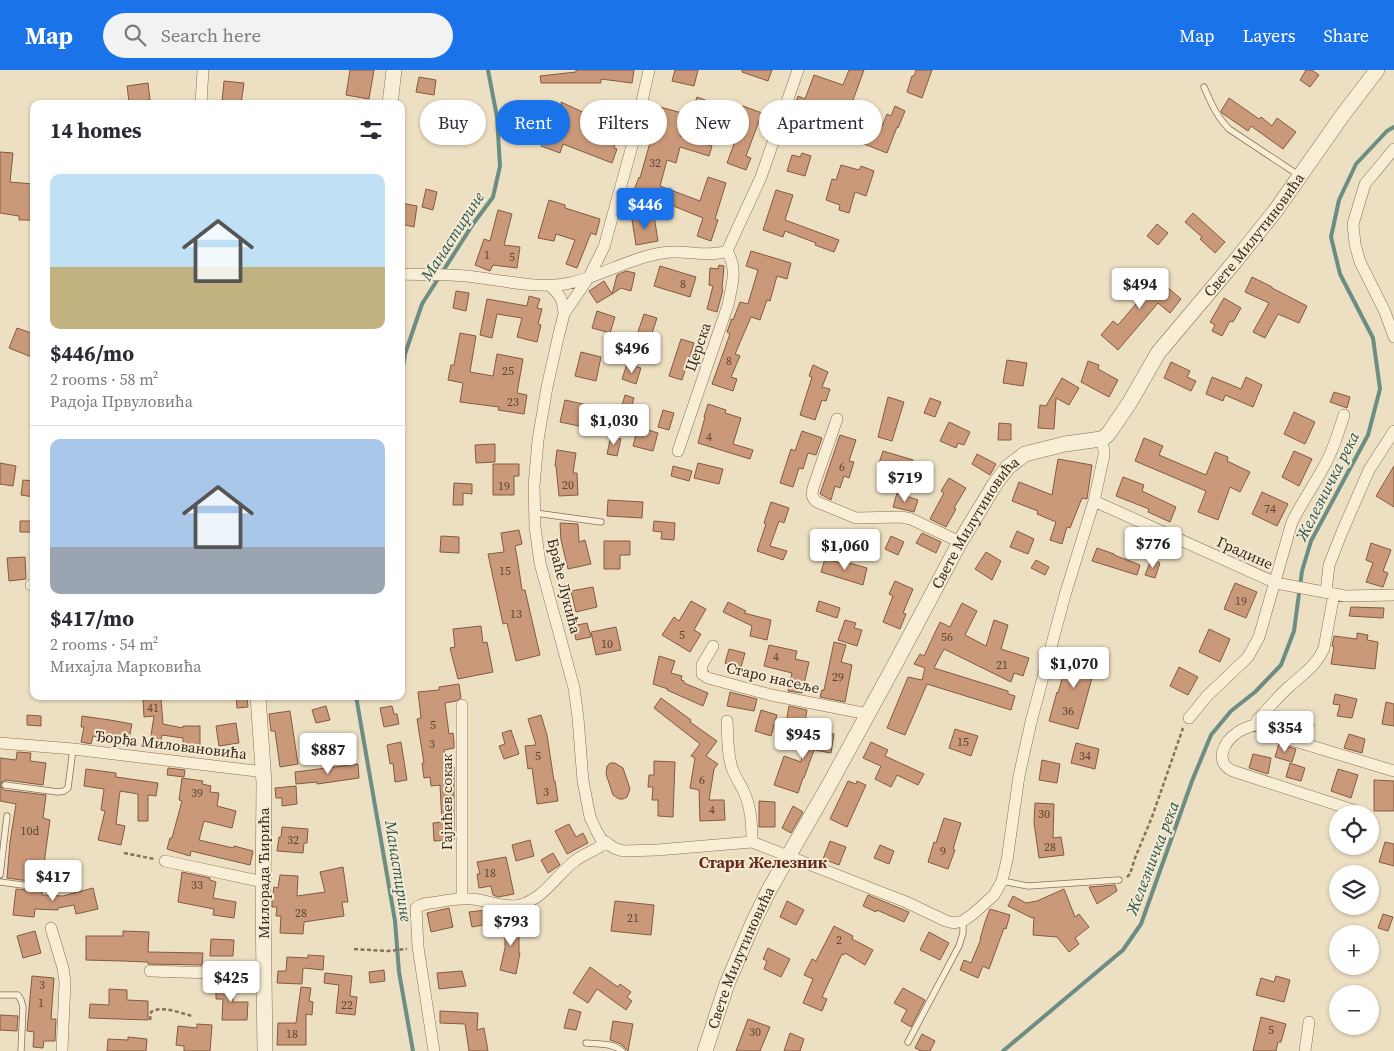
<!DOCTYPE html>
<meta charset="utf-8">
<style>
body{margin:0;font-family:"Source Serif 4",serif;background:#f2f2f3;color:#2b2b33;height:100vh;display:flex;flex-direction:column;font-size:19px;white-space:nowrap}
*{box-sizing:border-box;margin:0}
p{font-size:16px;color:#7c7c81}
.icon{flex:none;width:28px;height:28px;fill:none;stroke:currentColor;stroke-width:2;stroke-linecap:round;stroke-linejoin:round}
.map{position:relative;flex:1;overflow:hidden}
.side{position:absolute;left:30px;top:30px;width:375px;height:600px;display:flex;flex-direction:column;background:#fff;border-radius:10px;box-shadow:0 1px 4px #0004}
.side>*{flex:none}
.top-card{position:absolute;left:420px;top:30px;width:475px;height:45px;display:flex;gap:10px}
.tools{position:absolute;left:1329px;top:735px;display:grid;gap:10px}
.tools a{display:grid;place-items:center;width:50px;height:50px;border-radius:50%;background:#fff;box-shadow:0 1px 4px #0004;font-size:25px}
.price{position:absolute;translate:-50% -42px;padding:0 11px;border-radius:5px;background:#fff;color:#222;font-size:16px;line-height:32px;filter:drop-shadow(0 1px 2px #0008)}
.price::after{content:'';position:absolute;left:50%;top:30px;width:15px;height:11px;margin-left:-8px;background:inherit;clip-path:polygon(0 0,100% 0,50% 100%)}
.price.current{background:#1a73e8;color:#fff}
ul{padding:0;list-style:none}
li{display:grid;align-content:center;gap:10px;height:265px;padding:0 20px}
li+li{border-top:1px solid #e1e1e2}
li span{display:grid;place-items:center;height:155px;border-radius:10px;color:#555}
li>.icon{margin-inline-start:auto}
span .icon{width:90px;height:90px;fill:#fffc;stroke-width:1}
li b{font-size:21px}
h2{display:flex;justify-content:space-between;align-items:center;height:60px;padding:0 20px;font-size:21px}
.chip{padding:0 18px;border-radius:22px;background:#fff;box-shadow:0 1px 4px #0004;font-size:18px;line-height:45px}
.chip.current{background:#1a73e8;color:#fff}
header{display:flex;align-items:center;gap:30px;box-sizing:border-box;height:70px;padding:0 25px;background:#1a73e8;color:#fff}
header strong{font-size:24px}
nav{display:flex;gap:28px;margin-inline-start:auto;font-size:18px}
.search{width:350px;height:45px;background:#f2f2f3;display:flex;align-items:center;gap:12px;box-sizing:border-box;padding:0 18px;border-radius:28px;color:#7c7c81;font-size:19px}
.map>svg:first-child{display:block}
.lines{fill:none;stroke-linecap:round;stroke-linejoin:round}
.stream{stroke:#6c8d84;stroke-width:4}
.building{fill:#ca9979;stroke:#855a40}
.service-casing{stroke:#86715a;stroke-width:7}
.minor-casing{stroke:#86715a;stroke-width:12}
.tertiary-casing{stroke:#86715a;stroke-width:16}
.path{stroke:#86715a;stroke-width:2.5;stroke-dasharray:4 2.5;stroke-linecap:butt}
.service{stroke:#f8edd5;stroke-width:5.5}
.minor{stroke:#f8edd5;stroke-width:11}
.tertiary{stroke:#f8edd5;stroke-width:15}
.labels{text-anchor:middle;stroke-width:4;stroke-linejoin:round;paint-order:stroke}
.number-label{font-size:12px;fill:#5b4535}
.street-label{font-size:15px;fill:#36291e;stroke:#f4ead2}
.water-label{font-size:16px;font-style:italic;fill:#2d5652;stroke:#f4ead2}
.neighbourhood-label{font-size:16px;font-weight:bold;fill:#622b1e;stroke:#f4ead2}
</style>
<header>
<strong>Map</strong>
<div class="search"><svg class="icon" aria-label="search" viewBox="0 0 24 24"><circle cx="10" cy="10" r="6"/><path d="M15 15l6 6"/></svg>Search here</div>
<nav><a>Map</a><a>Layers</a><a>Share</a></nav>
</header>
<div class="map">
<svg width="1394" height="981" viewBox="0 0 1394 981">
<rect width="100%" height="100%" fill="#eddfc2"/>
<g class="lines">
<!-- stream -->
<path class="stream" d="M401,311L405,284L422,234L473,154L493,127L500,96L497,47L488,0
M356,626L395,851L399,902L413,981
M1003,981L1123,880L1141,854L1192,711L1211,665L1231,641L1255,622L1281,595L1294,561L1302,501L1311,471L1368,365L1380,319L1373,268L1340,204L1331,167L1339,130L1356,94L1387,61L1394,57"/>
</g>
<!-- building -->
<path class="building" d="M350,0H374L369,29L346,25Z
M576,0H634L632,13L601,9V13H541L540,6L576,2Z
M675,0H698L694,16L672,11Z
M742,0H772L768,11L742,2Z
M849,0H864L849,41L865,48L861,59L830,46L823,64L805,57L810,43L794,36L798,26L805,29L814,5L843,15Z
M916,0H932L922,28L907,22L912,6H914Z
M1306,0H1312L1319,5L1310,17L1300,10Z
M419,7L436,10L434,25L416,22Z
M224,11L244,13L241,34L222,32Z
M148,13L150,30L129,32L127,16Z
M697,27L716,34L717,31L741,40L743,36L762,43L746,86L751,88L746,100L727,93L734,74L709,65L715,47L693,38Z
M1229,28L1259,49L1261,47L1272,56L1277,48L1296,62L1283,79L1251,56L1248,61L1222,43L1221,41Z
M561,32L604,52L607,44L623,49L614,78L617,79L612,93L563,74L560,83L541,76L547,60L544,58L550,50L567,62Z
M895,36L905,41L898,58L897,57L887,83L864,74L870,58L880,61L887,44L891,46Z
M660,37L686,44L680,66L712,76L709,86L680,77L676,93L667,90L660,116L700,131L708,107L726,113L715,149L718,150L711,171L697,166L703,148L634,120L639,107L640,108Z
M0,82L13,83L10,112L33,114L31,150H19V146L0,143Z
M802,83L811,86L805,106L787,101L792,85L800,87Z
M841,95L859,100L861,96L874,101L866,126L855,122L849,143L839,140L840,135L826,130L832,109L836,110Z
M426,119L437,122L433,140L422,137Z
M776,120L793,125L785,150L839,170L834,182L815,175L816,173L785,161L783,167L763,160Z
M549,130L565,135V138L600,149L596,165L591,163L577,198L566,194L575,170L556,164L554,171L538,168Z
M401,133L417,136L414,157L401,154Z
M498,140L512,144L504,175L520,177L517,198L493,195L490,201L475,195L484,169L490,171Z
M1193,143L1225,172L1215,183L1200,169L1202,167L1185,152Z
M654,146L658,171L636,175L632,150Z
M1157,154L1168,163L1158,175L1147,166Z
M751,181L791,193L787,209L777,206L770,231L767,230L760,250L751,247L735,284L740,286L731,307L737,309L733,321L712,314L730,264L727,262L731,251V249L733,250L740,232L748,234L758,200L746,196Z
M719,195L724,196L722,219L723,220L717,242L707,239L713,216L709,215L710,198L718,199Z
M660,196L696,207L690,227L654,216Z
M626,201L635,203L631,221L621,218L612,224L617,205Z
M1131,204L1151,220L1159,210L1181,229L1170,243L1158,233L1118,280L1101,265L1113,251L1118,255L1141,228L1123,213Z
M1252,207L1272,217V218L1307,236L1299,253L1278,244L1265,268L1253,262L1269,233L1245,222Z
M604,211L612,224L597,233L589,221Z
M456,221L469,223L466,241L453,238Z
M529,226L540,229L537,238L542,239L538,254L541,255L537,272L517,267L522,248L497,244L492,268L480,265L487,229L527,236Z
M1224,228L1241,238L1233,252L1230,251L1222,266L1212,261L1215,255L1210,252Z
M597,241L615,247L610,263L592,258Z
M644,244L657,248L651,266L638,262Z
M17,258L34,264V288L9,278Z
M460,263L476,266L470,302L493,306L497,284L523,289L517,323L527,325L524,344L498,340L499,337L460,332L463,313L448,310L451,295H454Z
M681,269L694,273L682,310L669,306Z
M581,282L601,287L596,311L575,306Z
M1007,290L1027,293L1023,316L1003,313Z
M1088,291L1099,295L1098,299L1118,310L1109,327L1081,312Z
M1171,292L1190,301L1187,307L1196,311L1191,321L1164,308Z
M627,294L641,298L636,314L622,309Z
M813,295L828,302L822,317L830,319L826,331L822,330L815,350L800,345L812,307L809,306Z
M1212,307L1241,319L1246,307L1262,315L1253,337L1225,325L1223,331L1206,324Z
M1062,308L1079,318L1069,335L1056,328L1054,359L1038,358L1040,335L1046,336Z
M1334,322L1350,327L1347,338L1330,332Z
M625,325L634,328L629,345L620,342Z
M888,327L904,332L892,371L878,367Z
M930,328L941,332L935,347L924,343Z
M565,330L615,341L613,353L581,346L579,356L560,352Z
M708,334L726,340L725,343L741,348L733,374L753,380L750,389L698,373L705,347H704Z
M663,340L674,343L669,360L658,357Z
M1294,342L1315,352L1305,374L1284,364Z
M949,352L970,362L964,375L958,373L956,378L940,371Z
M999,353L1011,354V370H998Z
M638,357L658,363L653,381L633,376Z
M802,361L822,368L816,385L808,383L803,399L799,398L793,417L780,413L791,379L795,381Z
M840,365L856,370L849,391L854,392L849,408L844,406L840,418L835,416L831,430L820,424Z
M611,366L621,369L617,386L607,384Z
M1144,368L1163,376L1159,385L1206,405L1215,382L1228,387L1227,391L1250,402L1240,422L1230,417L1218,450L1198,442L1206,421L1135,391Z
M495,374V392L476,393L475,375Z
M557,380L576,383L573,403H577L578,425L559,426L556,396H555Z
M883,381L913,390L908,406L878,396Z
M1294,381L1312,389L1299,416L1282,407Z
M977,384L996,394L990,405L972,394Z
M1058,389L1092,395L1087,429L1082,428L1070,458L1067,457L1062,474L1050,470L1056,452L1037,444L1038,441L1012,431L1019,412L1052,425Z
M0,393L16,396L13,416L0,414Z
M698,393L723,399L719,414L694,408Z
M493,394H519V406H514V425H493Z
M673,396L692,401L689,411L671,406Z
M1394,396V437L1376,426Z
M1123,407L1144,415L1142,421L1176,437L1170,452L1148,442L1149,439L1116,426Z
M949,408L966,418L954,438L956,439L946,457L930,449L944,423L941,421Z
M23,410L34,411V427L21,425Z
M454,413L472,414V424L463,423V435H453Z
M1262,422L1288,434L1277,456L1252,444Z
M897,423L918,430L914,442L893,437Z
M608,430L643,432L642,448L607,446Z
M771,432L789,438L784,453L779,451L770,476L787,481L783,490L757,481L766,454L764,453Z
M20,451H34V462H20Z
M654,451L675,453L674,470L661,469L662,462L653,461Z
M560,453L578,454L579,472L585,470L591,494L568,499L561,470Z
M519,460L522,474L515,476L518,493L522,520H525L540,585L516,591L507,553L503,554L488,484L504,482L501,463Z
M1017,461L1034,469L1028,484L1010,477Z
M922,463L941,472L936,483L916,473Z
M441,466L459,467V483L440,482Z
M891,466L904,472L898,485L885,479Z
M604,471H630V485H620V499H604Z
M1371,473L1391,480L1383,501L1388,503L1383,517L1366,512L1373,493L1366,490Z
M1097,478L1114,484V485L1140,495L1137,505L1092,491Z
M986,482L1001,491L992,510L975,499Z
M25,487L26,509L9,511L7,488Z
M825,489L846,494V492L867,498L863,515L821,502Z
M1036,490L1049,497L1045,505L1031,498Z
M1151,490L1160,493L1155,508L1145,505Z
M895,511L913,519L903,543L906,544L900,559L883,552L893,526L889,524Z
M1235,513L1257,522L1246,548L1224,539Z
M593,517L597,537L576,542L571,521Z
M691,531L706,539L694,560L701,564L690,582L662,565L674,547L679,551Z
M819,531L840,538L837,548L816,541Z
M728,532L746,541L744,543L771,550L767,570L750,566L752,556L723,542Z
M962,533L977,541L965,565L986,576L994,550L1008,555L1001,579L1029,588L1023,606L1014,603L1011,612L944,579L934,598L1008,621V624L1015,626L1011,640L927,614L905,665L887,658L908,607L922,610L925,598L914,594L920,584L924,586L940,552L950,557Z
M1351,537L1384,538L1383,548L1349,546Z
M845,550L856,553L854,558L862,560L857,576L838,570Z
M587,553L591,567L576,570L573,556Z
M481,556L483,573L487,572L493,602L458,609L450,578L455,577L453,559Z
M616,557L621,580L596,585L591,562Z
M1209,559L1230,569L1220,592L1199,582Z
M1357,563L1368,565L1367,570L1378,572L1375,599L1331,594L1334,577L1332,576L1334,566L1357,569Z
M834,572L846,575L841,592L852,595L845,632L820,627L822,620H824Z
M769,575L797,581L795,589L809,592L802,623L788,621L792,603L764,596Z
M1071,578L1098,586L1078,659L1049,651L1057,622L1058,623Z
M729,579L745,583L741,597L725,593Z
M659,586L675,591L671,603L682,606L681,610L684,611V613L708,623L703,636L667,620L668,619L653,614Z
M1179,597L1198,607L1188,625L1170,616Z
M459,614L461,628L456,631L445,633L449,664L453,663L454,672V678L444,680L447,698L454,697V770L434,771L433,753L442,752L440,715L431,716L430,707L424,708L422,693H424L417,649L421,648L418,622L439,620V617Z
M730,622L757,629L754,641L727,636Z
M1335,624L1357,629L1352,648L1337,646L1340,635L1333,634Z
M236,626H247L248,637L237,638Z
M661,628L691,650L690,652L717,671L706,686L718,694L714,699L709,730H724L725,750L700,751L699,720L690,718L695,688L691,686L700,674L654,638Z
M161,629L163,654L183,658V656H200V675H183V668L162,665L160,674L150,672L154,646L144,647L143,630Z
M1386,632L1394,634V656L1382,654Z
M326,636L330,650L316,653L312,640Z
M392,636L394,644H397L399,654L384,657L380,638Z
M789,636L807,640L804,657L786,653Z
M761,640L777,645L771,666L755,661Z
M290,641L298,694L280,697L275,661H271L269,644Z
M1279,642L1314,654L1310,668L1274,657Z
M27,645L41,646V656L27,655Z
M541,645L547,665L554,711H555L558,731L537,734L532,698L528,699L525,676L536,675L528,649Z
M82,646L110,650L132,654L128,673L93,666L91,674L81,672L84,657H81Z
M236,653L239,673L219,676L216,656Z
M807,659L834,664L831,683L814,680L804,708H803L798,723L774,715L784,686L801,692Z
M955,659L978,666L971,686L949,678Z
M511,660L519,684L504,689L499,676L505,674L502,663Z
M1349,664L1365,669L1362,683L1344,678Z
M401,672L407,710L395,712L393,693L390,694L387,675Z
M871,672L888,680L885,686L924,704L918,715L897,705L891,717L875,709L881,696L863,688Z
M1076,673L1099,679L1095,699L1071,693Z
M1279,674L1296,679L1292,692L1275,687Z
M17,682L31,683L30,691L46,693L43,715L6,710L2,712L0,715L2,718L4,720L46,725L43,748L50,750L45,786L43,813L7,808L10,772L16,734L0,731V688L16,690Z
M1253,684L1271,688L1268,704L1249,698Z
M1042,690L1060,694L1057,713L1039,710Z
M654,691L675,692L673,747L658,746V730H652L653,717H648L649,705H654Z
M610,693H615L623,698L630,719L627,727L623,729H619L613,725L606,704L607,696Z
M1290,693L1305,698L1301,711L1286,707Z
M358,694L359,708L317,714V712L296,714L295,702Z
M168,698L185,700L184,707L167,705Z
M86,699L116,703V707L158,713L156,726L148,725V751H138V724L120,721L116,754L125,756L121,775L98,770L105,741L101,740L104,719L84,716Z
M1338,699L1358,705L1351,728L1331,721Z
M182,708L203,711L202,714L211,716L210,722L219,723L217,736L236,741L232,758L204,751L199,770L233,778L234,776L253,781L250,795L191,781L190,786L167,779L170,768H172L182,731L179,730Z
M1374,710L1394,711V741H1374Z
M848,711L856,714L857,711L866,715L847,757L830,749Z
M296,716L297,734L282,736V728H276L275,718Z
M759,731L775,732V757H759Z
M1035,733L1054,734L1053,768L1061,767L1064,785L1039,788L1034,753Z
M793,736L803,742L791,763L782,758Z
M944,748L961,753L953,779L955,780L948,799L928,792L934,772L936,773Z
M569,754L576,767L583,763L588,773L567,784L555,761Z
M282,757L308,759L307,773H304L303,783L277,781L279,767H281Z
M530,770L534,786L516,791L512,775Z
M830,771L846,777L839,795L823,789Z
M1385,772L1394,774V796L1379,792Z
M880,775L894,781L889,794L874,788Z
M553,783L560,795L548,803L541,790Z
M506,787L514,824L498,827L493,825L491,816L479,818L477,804H480L477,792Z
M343,797L348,832H342L344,846L304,852L303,864L280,863L281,846H276L277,837H272V832L274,817L278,818L280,805L298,806L297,826L325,822L320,802Z
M182,802L210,808V810L216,812L213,828L236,832L234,848L213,845L214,839L178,832Z
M1115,815L1117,821L1097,834L1089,817Z
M93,818L98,839L76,844L74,835L58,838V840L35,839L34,847L13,845L16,819L42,822V825L63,826Z
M1064,819L1075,847L1079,844L1089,857L1075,868L1079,874L1069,882L1057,867L1033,865L1034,847L1032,848L1008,836L1013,826L1026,833L1037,831Z
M868,825L909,842L904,852L877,840L876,842L863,836Z
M615,831L654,835L651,865L611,861Z
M787,831L804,840L796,855L780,847Z
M449,838L453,857L431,862L427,843Z
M990,839L1010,845L1006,859L1004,858L989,899L983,896L978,908L960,900L964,890L971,893L981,869H980L985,852Z
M486,840L488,854L472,857L469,842Z
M1383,844L1393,847L1388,861L1378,858Z
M505,850H519V883H520L516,904L500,900L505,878Z
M834,856L853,866L852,869L873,880L865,895L845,883L844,885L842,884L822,927L827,929L822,941L803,933L813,909L804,905L812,889L816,891Z
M35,861L41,883L23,888L17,866Z
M123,861L149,862L148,882L203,883L202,895L148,894V892L122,891L86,890V866H123Z
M929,862L949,873L940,890L920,880Z
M211,869L234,870L233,886H210Z
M768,878L790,889L781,907L764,899L767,891L763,889Z
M308,885L324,886L323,900L303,898L302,914L277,913L278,901H286L287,887L308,888Z
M590,897L618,917L620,914L631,922L627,927L632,931L626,940L597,919L588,933L573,923Z
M384,900L385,911L370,913L369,902Z
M462,901L466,916L439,919L437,903Z
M325,903L352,906L350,926L357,927L355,945L336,943L339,915L324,913Z
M32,906L54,908L51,949H56L55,971H44L43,978L33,977L34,962L27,961Z
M1276,906L1290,910L1284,932L1256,925L1261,908L1274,912Z
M216,912L233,913V932H248L247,950H222L223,929H216Z
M301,917L311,918L309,931L313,932L312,945L306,944V975H277L278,953H296Z
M903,918L925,930L911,957L901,951L907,940L894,933Z
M109,919L127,920V930L148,931V950L89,948L90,934L109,935Z
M569,939L581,942L576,960L564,958Z
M440,941L478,943L477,960L484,958L488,981H469L465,954L440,953Z
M0,945L18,946L17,961L0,960Z
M1261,947L1286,954L1281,972H1278L1276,981H1253Z
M748,949L770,957L760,981H736Z
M613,951L633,954L628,981L621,974L610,970Z
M197,954L212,955L210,981H184V976L176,975L178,956L197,958Z
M790,963L804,969L800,981H784Z
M922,964L935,971L930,981H921L915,978Z
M128,967L147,969L146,981H107L108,969L128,970Z"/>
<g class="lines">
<defs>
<path id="service" d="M1204,17C1211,33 1217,47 1229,59L1300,106
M535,443L601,452
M5,715L58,722L64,721L68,718L73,679
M0,805L7,746
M1002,811L1028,816L1119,810
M0,812L45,818
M0,925H18L21,930L23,937L21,981
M908,972L959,876L963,863V851
M586,973C598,974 613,973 622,981"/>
<path id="minor" d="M649,0L632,76L604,177L589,207L564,244L558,268L547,317L538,370L534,416L535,457L540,493L574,618L578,648L583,711L590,747L596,760L601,769L614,778L623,781L657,780L752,772L906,832L946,851L954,853L963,851L973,844L994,825L1002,811L1007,790L1019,706L1031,652L1065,525L1094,431L1104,385V380L1101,369
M201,34L203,0
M1394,79L1365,114L1353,154L1355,174L1360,192L1385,242L1394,267
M401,204C423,205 445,204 466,206C496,209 536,219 565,214C599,208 628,188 662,183C684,179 707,188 727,181L761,107L798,0
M550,216C561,225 563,231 564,244
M837,349L814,415C812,422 810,427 817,432L856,448L901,447L911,449L960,472
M678,381L728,235C732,214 738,200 727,181
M1094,431L1276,513L1345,526L1394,525
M31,515L34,514
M1326,522L1329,495L1342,462L1369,400L1394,361
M1334,524L1324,578C1317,595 1303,604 1290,616C1279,625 1270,637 1260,647L1257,650V654C1251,656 1244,658 1238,662C1224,671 1213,692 1233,701L1353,740
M713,576L702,595V604L708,608L771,625L868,644
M462,635V828
M1189,648L1207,626L1248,587L1259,567L1292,452C1301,434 1312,418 1322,400C1332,383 1338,364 1344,345
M727,651C728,667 727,685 733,701C736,708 741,715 744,722C751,738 752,754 752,772
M1257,654L1262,660L1268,663L1394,701
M0,673L73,679L264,702
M165,791L264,812
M51,858L63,898L65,912L62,981
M150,901L213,903L264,901
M434,981L418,877L416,838C422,833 430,833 438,832C449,830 460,828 472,829C486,830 507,839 520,835C545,828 557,804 576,790C585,783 598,780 606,772
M1305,981L1309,952"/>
<g id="tertiary">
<path d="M390,34L394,0"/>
<path d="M258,626L264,713L263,831L265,981"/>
<path id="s1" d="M705,981L727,914L753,853L769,820L828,717L893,598L960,472L995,414L1008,397L1025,384L1065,374L1101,369L1105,367L1109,363L1130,332L1158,283L1237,189L1276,140L1342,46L1377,0"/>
</g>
</defs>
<!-- service casing -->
<use href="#service" class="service-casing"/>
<!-- minor casing -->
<use href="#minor" class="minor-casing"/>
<!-- tertiary casing -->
<use href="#tertiary" class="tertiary-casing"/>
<!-- path -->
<path class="path" d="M124,783L154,789
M1127,807L1130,804L1135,788L1152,747L1183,658
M354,879L387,881L407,879
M150,950L151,942C162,935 180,943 192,946"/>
<!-- service -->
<use href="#service" class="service"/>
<!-- minor -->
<use href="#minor" class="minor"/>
<!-- tertiary -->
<use href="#tertiary" class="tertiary"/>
</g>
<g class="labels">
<!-- number labels -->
<g class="number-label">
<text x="655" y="97">32</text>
<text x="487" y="189">1</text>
<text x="512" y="191">5</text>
<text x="683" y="218">8</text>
<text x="729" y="295">8</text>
<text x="508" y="305">25</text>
<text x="513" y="336">23</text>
<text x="709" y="371">4</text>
<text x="842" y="401">6</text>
<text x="568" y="419">20</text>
<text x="504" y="420">19</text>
<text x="1270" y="443">74</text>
<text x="505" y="505">15</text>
<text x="1241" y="535">19</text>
<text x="516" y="548">13</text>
<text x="682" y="569">5</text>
<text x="947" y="571">56</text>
<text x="607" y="578">10</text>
<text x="776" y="591">4</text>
<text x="1002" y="599">21</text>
<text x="838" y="611">29</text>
<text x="153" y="642">41</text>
<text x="1068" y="645">36</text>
<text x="433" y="659">5</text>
<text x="963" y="676">15</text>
<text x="432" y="678">3</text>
<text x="538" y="690">5</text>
<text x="1085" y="690">34</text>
<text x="702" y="714">6</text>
<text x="546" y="726">3</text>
<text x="197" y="727">39</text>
<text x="712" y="744">4</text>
<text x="1044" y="748">30</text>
<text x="30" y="765">10d</text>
<text x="293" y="774">32</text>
<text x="1050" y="781">28</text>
<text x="943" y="785">9</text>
<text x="490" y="807">18</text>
<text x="197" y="819">33</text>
<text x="301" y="847">28</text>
<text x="633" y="852">21</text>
<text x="839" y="874">2</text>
<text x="42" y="919">3</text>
<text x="41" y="937">1</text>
<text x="347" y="939">22</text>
<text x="1271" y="964">5</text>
<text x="755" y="966">30</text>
<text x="292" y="968">18</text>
</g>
<!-- street labels -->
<g class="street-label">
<text dy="5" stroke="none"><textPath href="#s1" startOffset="1015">Свете Милутиновића</textPath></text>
<text transform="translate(698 277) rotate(-71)" y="5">Церска</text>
<text dy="5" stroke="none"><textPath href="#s1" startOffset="595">Свете Милутиновића</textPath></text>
<text transform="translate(1245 483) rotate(24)" y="5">Градине</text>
<text transform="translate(564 516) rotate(76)" y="5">Браће Лукића</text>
<text transform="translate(773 608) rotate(13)" y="5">Старо насеље</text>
<text transform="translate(171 675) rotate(7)" y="5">Ђорђа Миловановића</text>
<text transform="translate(447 732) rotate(-90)" y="5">Гајићев сокак</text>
<text transform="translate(264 803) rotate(-90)" y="5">Милорада Ћирића</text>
<text dy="5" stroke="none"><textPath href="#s1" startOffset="100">Свете Милутиновића</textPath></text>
</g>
<!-- water labels -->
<g class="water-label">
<text transform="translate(452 166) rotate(-57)" y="6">Манастирине</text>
<text transform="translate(1327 416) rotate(-63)" y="6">Железничка река</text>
<text transform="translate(1152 788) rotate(-69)" y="6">Железничка река</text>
<text transform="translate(399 801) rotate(81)" y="6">Манастирине</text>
</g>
<!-- neighbourhood labels -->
<g class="neighbourhood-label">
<text x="763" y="798">Стари Железник</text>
</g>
</g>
</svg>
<div class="tools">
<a><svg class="icon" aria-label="locate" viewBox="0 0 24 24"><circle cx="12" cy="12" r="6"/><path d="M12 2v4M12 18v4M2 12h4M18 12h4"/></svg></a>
<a><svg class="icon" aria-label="layers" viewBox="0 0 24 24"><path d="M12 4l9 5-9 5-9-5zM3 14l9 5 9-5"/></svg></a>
<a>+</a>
<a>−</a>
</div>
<b class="price current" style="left:645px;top:160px">$446</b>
<b class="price" style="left:1140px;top:240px">$494</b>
<b class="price" style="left:632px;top:304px">$496</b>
<b class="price" style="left:614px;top:376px">$1,030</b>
<b class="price" style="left:905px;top:433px">$719</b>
<b class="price" style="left:1153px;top:499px">$776</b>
<b class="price" style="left:845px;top:501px">$1,060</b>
<b class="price" style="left:1074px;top:619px">$1,070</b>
<b class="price" style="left:1285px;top:683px">$354</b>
<b class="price" style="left:803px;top:690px">$945</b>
<b class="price" style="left:328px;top:705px">$887</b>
<b class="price" style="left:53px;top:832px">$417</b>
<b class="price" style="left:511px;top:877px">$793</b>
<b class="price" style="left:231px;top:933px">$425</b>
<div class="top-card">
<a class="chip">Buy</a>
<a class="chip current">Rent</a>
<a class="chip">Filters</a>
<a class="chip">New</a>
<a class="chip">Apartment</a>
</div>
<section class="side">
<h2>14 homes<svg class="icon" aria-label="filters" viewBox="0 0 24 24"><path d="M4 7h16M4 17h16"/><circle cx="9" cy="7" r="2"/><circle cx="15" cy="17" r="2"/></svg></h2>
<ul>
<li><span style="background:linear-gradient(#bfe0f5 60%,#c2b280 0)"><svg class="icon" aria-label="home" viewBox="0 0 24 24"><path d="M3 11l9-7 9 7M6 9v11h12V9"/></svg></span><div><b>$446/mo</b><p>2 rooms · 58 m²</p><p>Радоја Првуловића</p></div></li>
<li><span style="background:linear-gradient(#a9c7e8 70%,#9aa5b1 0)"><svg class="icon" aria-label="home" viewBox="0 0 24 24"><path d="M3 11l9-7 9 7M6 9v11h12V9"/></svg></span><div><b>$417/mo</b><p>2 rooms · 54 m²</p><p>Михајла Марковића</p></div></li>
</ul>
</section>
</div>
